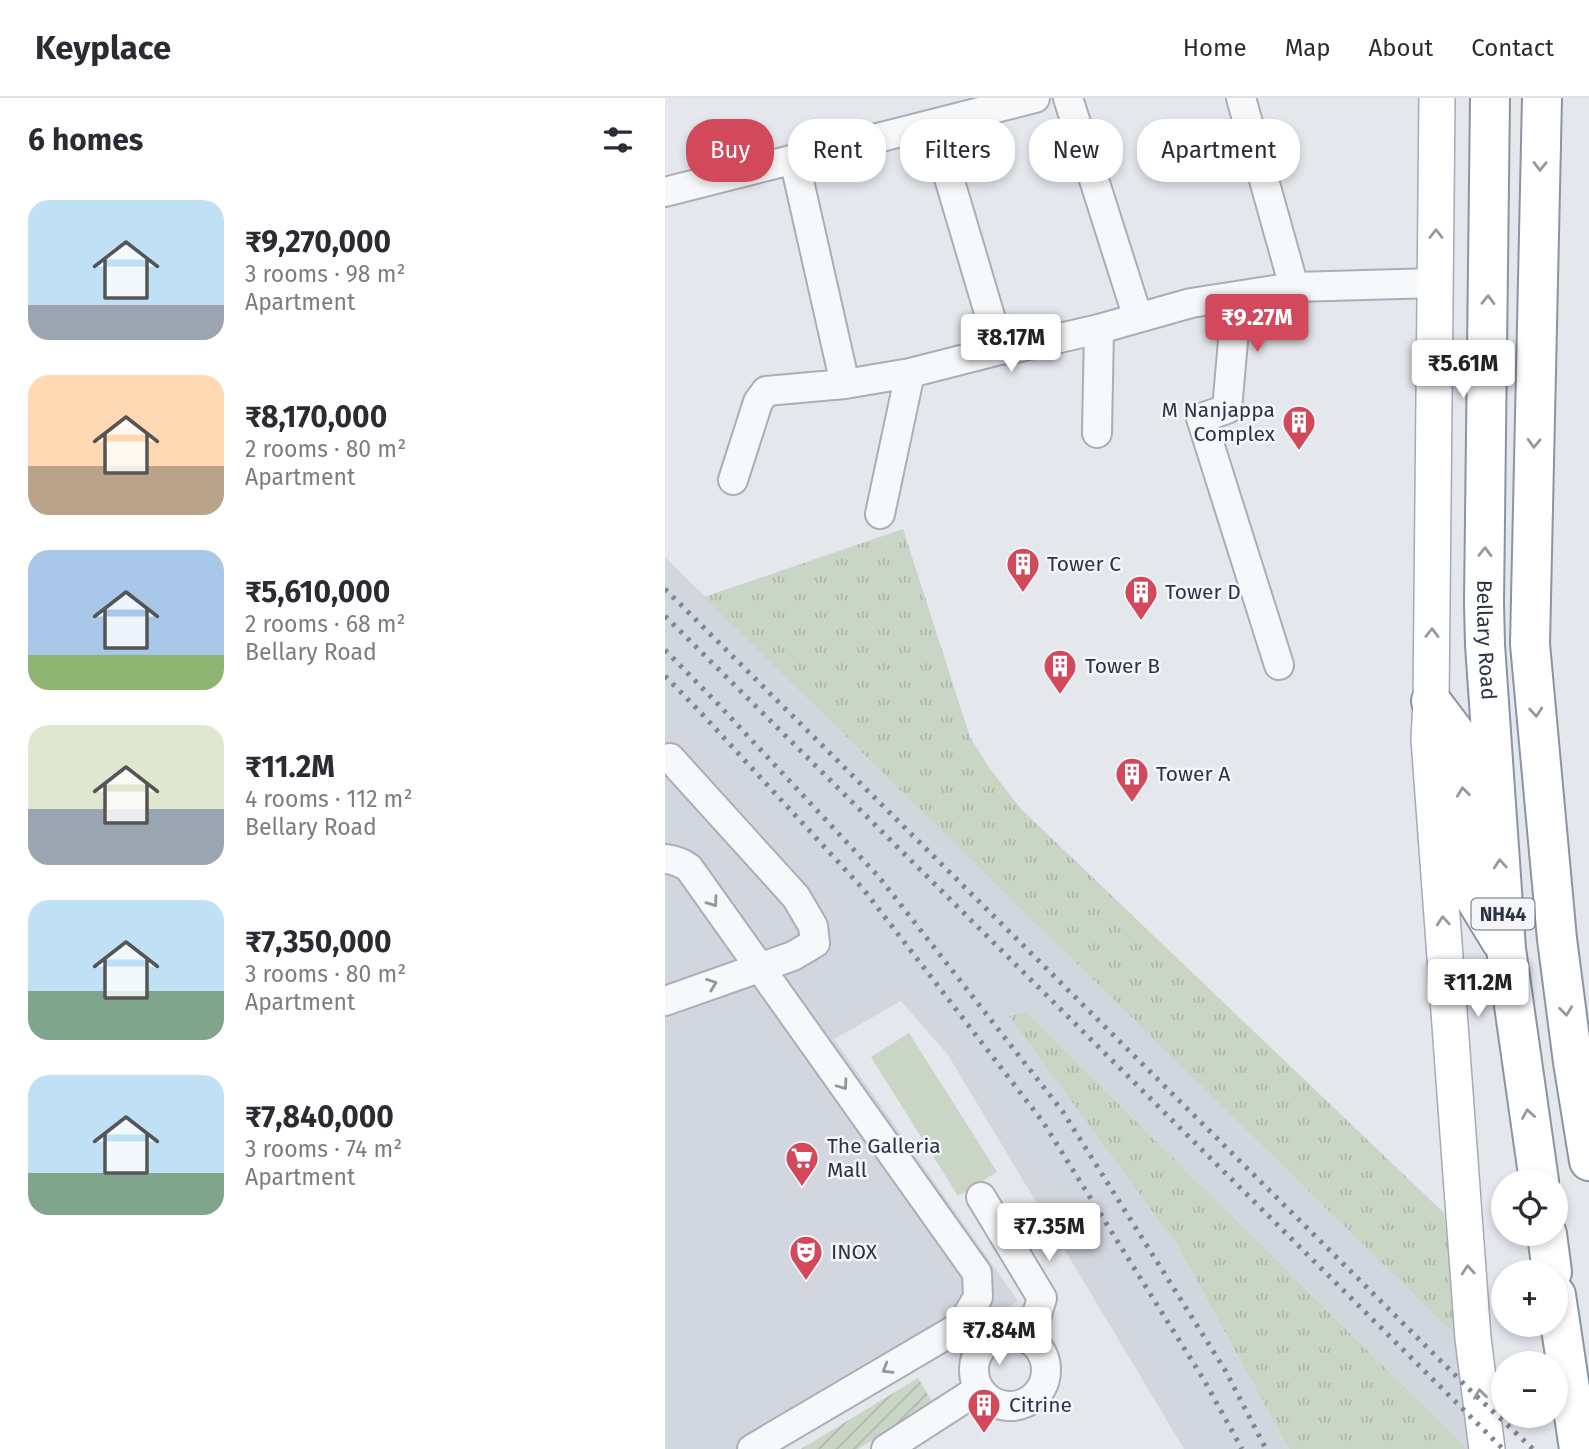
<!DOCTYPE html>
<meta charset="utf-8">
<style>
body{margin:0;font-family:"Fira Sans",sans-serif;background:#f2f2f3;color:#2b2b33;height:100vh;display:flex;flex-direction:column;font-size:26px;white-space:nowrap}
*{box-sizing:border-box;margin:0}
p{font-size:23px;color:#7c7c81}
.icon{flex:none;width:38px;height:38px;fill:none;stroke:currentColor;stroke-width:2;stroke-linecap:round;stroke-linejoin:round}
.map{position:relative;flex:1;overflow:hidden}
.sheet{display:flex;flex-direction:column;background:#fff;width:665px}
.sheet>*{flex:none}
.top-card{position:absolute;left:21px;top:21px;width:665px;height:63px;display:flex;gap:14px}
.buttons{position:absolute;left:826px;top:1071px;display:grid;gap:14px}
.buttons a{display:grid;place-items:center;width:77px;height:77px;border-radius:50%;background:#fff;box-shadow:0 4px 10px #0003;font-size:35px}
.price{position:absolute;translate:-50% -60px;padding:0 16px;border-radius:7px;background:#fff;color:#222;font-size:23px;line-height:46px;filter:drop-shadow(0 2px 4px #0008)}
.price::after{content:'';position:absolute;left:50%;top:42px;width:21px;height:16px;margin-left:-10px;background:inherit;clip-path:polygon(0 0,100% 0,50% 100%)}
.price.selected{background:#d1495b;color:#fff}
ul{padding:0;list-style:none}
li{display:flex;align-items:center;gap:21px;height:175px;padding:0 28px}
li span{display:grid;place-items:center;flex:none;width:196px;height:140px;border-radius:21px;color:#555}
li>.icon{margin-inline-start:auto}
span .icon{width:84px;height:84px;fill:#fffc;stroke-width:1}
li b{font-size:30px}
h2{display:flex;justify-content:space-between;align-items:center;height:84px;padding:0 28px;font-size:30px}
.tag{padding:0 24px;border-radius:28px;background:#fff;box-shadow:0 4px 10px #0003;font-size:24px;line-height:63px}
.tag.selected{background:#d1495b;color:#fff}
header{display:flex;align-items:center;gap:42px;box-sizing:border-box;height:98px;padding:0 35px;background:#fff;border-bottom:2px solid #e1e1e2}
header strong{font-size:33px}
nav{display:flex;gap:38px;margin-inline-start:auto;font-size:24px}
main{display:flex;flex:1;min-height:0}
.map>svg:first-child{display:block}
.built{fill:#d2d6de}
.grass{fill:url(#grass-tufts)}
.park{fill:#c9d6c5}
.garden{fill:url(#garden-furrows)}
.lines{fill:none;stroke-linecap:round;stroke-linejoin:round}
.minor-casing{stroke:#a9aeb7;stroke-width:32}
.major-casing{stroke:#a3abb8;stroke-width:38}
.highway-casing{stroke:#8b94a3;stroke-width:42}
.minor{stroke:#f7f8fa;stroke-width:28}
.major{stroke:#fff;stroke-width:35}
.highway{stroke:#fff;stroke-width:38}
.rail{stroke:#7d8696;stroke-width:5;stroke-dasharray:3.5 7;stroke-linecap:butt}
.oneway{stroke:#959aa2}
.oneway2{stroke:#9196a0}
.labels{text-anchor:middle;stroke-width:5;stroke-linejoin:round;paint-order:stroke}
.shield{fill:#f4f6f9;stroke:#676e7b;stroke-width:2}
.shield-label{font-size:19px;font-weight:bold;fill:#2b3445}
.poi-label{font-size:21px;fill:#2b3445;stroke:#f4f6f9;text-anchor:start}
.street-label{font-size:21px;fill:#2b3445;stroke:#f4f6f9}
</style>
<header>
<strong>Keyplace</strong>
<nav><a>Home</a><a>Map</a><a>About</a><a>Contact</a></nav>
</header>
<main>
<section class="sheet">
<h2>6 homes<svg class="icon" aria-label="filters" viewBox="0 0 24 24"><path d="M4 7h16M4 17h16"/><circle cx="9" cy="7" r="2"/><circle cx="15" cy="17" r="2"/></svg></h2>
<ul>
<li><span style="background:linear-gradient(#bfe0f5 75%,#9aa5b1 0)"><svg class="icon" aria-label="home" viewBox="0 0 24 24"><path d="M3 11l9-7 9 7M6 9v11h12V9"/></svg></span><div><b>₹9,270,000</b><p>3 rooms · 98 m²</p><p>Apartment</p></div></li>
<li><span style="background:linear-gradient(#ffd9b3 65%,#b9a48a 0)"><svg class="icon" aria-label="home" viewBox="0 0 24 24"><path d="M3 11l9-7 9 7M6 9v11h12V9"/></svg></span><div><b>₹8,170,000</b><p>2 rooms · 80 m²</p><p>Apartment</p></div></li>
<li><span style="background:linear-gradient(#a9c7e8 75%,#8fb573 0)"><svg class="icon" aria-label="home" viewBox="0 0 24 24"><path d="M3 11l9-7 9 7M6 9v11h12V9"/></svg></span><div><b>₹5,610,000</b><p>2 rooms · 68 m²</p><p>Bellary Road</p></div></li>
<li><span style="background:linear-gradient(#dfe7d0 60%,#9aa5b1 0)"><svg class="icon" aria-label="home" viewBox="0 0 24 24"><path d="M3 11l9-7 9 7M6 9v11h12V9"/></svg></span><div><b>₹11.2M</b><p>4 rooms · 112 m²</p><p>Bellary Road</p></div></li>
<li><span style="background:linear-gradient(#bfe0f5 65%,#7fa58c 0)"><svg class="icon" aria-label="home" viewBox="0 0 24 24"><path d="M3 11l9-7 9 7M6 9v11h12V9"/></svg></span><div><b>₹7,350,000</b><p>3 rooms · 80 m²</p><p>Apartment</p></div></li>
<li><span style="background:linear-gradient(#bfe0f5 70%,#7fa58c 0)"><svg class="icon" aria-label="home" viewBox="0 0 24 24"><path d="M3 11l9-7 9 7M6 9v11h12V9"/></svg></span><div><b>₹7,840,000</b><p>3 rooms · 74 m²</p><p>Apartment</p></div></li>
</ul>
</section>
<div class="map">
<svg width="924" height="1351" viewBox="0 0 924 1351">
<defs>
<pattern id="grass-tufts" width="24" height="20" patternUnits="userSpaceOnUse" patternTransform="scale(1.75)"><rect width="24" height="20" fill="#c9d6c5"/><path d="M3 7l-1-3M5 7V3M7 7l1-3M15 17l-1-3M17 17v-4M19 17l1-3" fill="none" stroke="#adb8ab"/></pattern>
<pattern id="garden-furrows" width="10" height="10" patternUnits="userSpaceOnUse" patternTransform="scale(1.75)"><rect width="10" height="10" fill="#c9d6c5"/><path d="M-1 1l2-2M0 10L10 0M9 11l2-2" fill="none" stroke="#adb8ab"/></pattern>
</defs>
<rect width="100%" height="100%" fill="#e4e7ec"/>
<!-- built -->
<path class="built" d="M0,459L794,1241L805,1351H802L361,914L345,918L512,1147L624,1351H519L283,957L236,903L169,941L353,1203L115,1351H0Z"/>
<!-- grass -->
<path class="grass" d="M238,431L305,639L325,671L356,711L779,1115L794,1241L39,499Z
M361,914L802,1351H624L512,1147L344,918Z"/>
<!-- park -->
<path class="park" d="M244,935L332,1074L293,1098L206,959Z"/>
<!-- garden -->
<path class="garden" d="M253,1280L268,1305L193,1351H136Z"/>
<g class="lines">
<defs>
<path id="minor" d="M403,0L473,220
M576,0L629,189
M268,26L335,252
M129,61L180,286L245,275L335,252L351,250L434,231L526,205L629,189L771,185
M0,94L370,0
M572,198L562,311L536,320L614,567
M432,335L434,231
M68,382L93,304L101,293L180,286
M215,416L245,275
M0,761C10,762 16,764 24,770L312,1175L313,1199L296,1228L87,1351
M0,903L128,858L150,845L148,828L131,799L5,660
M316,1099L377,1200L364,1242
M309 1272a36 36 0 1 1 72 0a36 36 0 1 1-72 0Z
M221,1351L314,1291"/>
<path id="major" d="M772,0L766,603L764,641L808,1240L822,1351"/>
<g id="highway">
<path id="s1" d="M825,0L819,505L820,547L841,851L874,1083"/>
<path d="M877,0L865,546L892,841L908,964L924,1063"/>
<path d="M766,603L791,636L811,802L836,843"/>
<path d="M882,1136L887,1174"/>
<path d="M891,1197L914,1351"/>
</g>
</defs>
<!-- minor casing -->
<use href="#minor" class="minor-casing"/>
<!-- major casing -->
<use href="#major" class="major-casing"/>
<!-- highway casing -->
<use href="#highway" class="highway-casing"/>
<!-- minor -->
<use href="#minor" class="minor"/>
<!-- major -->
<use href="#major" class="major"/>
<!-- highway -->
<use href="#highway" class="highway"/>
<!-- rail -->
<path class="rail" d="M0,491L805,1292L868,1351
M0,518L838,1351
M0,552L53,606L214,779L398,1014L560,1272L601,1351
M0,578L37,616L199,792L378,1024L539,1282L577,1351"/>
</g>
<!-- one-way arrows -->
<defs><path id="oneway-chevron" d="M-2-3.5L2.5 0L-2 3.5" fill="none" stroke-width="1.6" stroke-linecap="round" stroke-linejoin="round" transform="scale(1.75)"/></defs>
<g class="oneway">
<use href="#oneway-chevron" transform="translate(875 68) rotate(91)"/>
<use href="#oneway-chevron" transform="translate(771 136) rotate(-90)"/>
<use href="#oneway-chevron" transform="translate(823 202) rotate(-89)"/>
<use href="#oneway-chevron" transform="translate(869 345) rotate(92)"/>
<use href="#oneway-chevron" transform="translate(820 454) rotate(-89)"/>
<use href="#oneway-chevron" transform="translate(767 535) rotate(-89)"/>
<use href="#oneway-chevron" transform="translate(871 614) rotate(85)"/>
<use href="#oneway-chevron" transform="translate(798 694) rotate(-97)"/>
<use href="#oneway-chevron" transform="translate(835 766) rotate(-94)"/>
<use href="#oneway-chevron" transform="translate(778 823) rotate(-94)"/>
<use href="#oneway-chevron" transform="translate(901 913) rotate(83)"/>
<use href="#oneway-chevron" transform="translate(863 1016) rotate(-99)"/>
<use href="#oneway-chevron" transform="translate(803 1172) rotate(-94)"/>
<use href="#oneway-chevron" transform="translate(815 1296) rotate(-97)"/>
</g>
<g class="oneway2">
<use href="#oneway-chevron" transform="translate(48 804) rotate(55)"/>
<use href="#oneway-chevron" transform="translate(47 886) rotate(-20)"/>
<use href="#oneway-chevron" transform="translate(178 987) rotate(54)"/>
<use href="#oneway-chevron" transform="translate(222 1271) rotate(149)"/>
</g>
<!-- icons -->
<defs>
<symbol id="building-pin" viewBox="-11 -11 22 30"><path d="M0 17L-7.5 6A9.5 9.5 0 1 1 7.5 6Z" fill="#d1495b" stroke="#f4f6f9"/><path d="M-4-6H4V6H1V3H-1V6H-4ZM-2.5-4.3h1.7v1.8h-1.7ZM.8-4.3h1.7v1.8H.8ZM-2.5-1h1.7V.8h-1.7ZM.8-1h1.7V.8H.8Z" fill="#fff"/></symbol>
<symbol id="supermarket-pin" viewBox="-11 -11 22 30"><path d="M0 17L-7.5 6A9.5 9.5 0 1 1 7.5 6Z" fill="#d1495b" stroke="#f4f6f9"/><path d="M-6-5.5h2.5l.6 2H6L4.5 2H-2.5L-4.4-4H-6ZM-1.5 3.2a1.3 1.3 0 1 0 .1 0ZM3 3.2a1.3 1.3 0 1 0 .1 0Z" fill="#fff"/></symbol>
<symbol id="theatre-pin" viewBox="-11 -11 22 30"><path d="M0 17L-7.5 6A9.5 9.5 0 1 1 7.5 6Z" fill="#d1495b" stroke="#f4f6f9"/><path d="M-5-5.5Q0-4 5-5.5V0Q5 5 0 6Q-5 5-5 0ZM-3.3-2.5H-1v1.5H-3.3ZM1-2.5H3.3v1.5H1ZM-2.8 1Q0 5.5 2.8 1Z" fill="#fff"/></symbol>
</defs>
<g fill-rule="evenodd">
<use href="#building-pin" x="615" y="305" width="38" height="52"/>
<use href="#building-pin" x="339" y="447" width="38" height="52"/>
<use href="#building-pin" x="457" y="475" width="38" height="52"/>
<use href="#building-pin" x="376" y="549" width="38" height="52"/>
<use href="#building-pin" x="448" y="657" width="38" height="52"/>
<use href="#supermarket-pin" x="118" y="1041" width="38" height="52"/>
<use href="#theatre-pin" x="122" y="1135" width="38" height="52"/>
<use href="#building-pin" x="300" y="1288" width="38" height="52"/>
</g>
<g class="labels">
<!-- shield labels -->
<rect class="shield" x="806.5" y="800.5" width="63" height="31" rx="5"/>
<g class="shield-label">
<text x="838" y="823">NH44</text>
</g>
<!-- poi labels -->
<g class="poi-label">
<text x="610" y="319" text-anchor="end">M Nanjappa<tspan x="610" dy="24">Complex</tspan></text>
<text x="382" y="473">Tower C</text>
<text x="500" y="501">Tower D</text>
<text x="420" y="575">Tower B</text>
<text x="491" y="683">Tower A</text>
<text x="162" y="1055">The Galleria<tspan x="162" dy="24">Mall</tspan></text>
<text x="166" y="1161">INOX</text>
<text x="344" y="1314">Citrine</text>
</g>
<!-- street labels -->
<g class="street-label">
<text dy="7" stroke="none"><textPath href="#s1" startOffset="542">Bellary Road</textPath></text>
</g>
</g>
</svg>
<div class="buttons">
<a><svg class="icon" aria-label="locate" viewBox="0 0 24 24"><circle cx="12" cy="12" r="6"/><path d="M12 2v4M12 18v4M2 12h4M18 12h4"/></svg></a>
<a>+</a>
<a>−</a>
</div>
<b class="price selected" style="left:592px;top:256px">₹9.27M</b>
<b class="price" style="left:346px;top:276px">₹8.17M</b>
<b class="price" style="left:798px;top:302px">₹5.61M</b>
<b class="price" style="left:813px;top:921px">₹11.2M</b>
<b class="price" style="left:384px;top:1165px">₹7.35M</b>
<b class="price" style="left:334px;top:1269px">₹7.84M</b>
<div class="top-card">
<a class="tag selected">Buy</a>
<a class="tag">Rent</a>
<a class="tag">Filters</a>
<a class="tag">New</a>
<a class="tag">Apartment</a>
</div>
</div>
</main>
